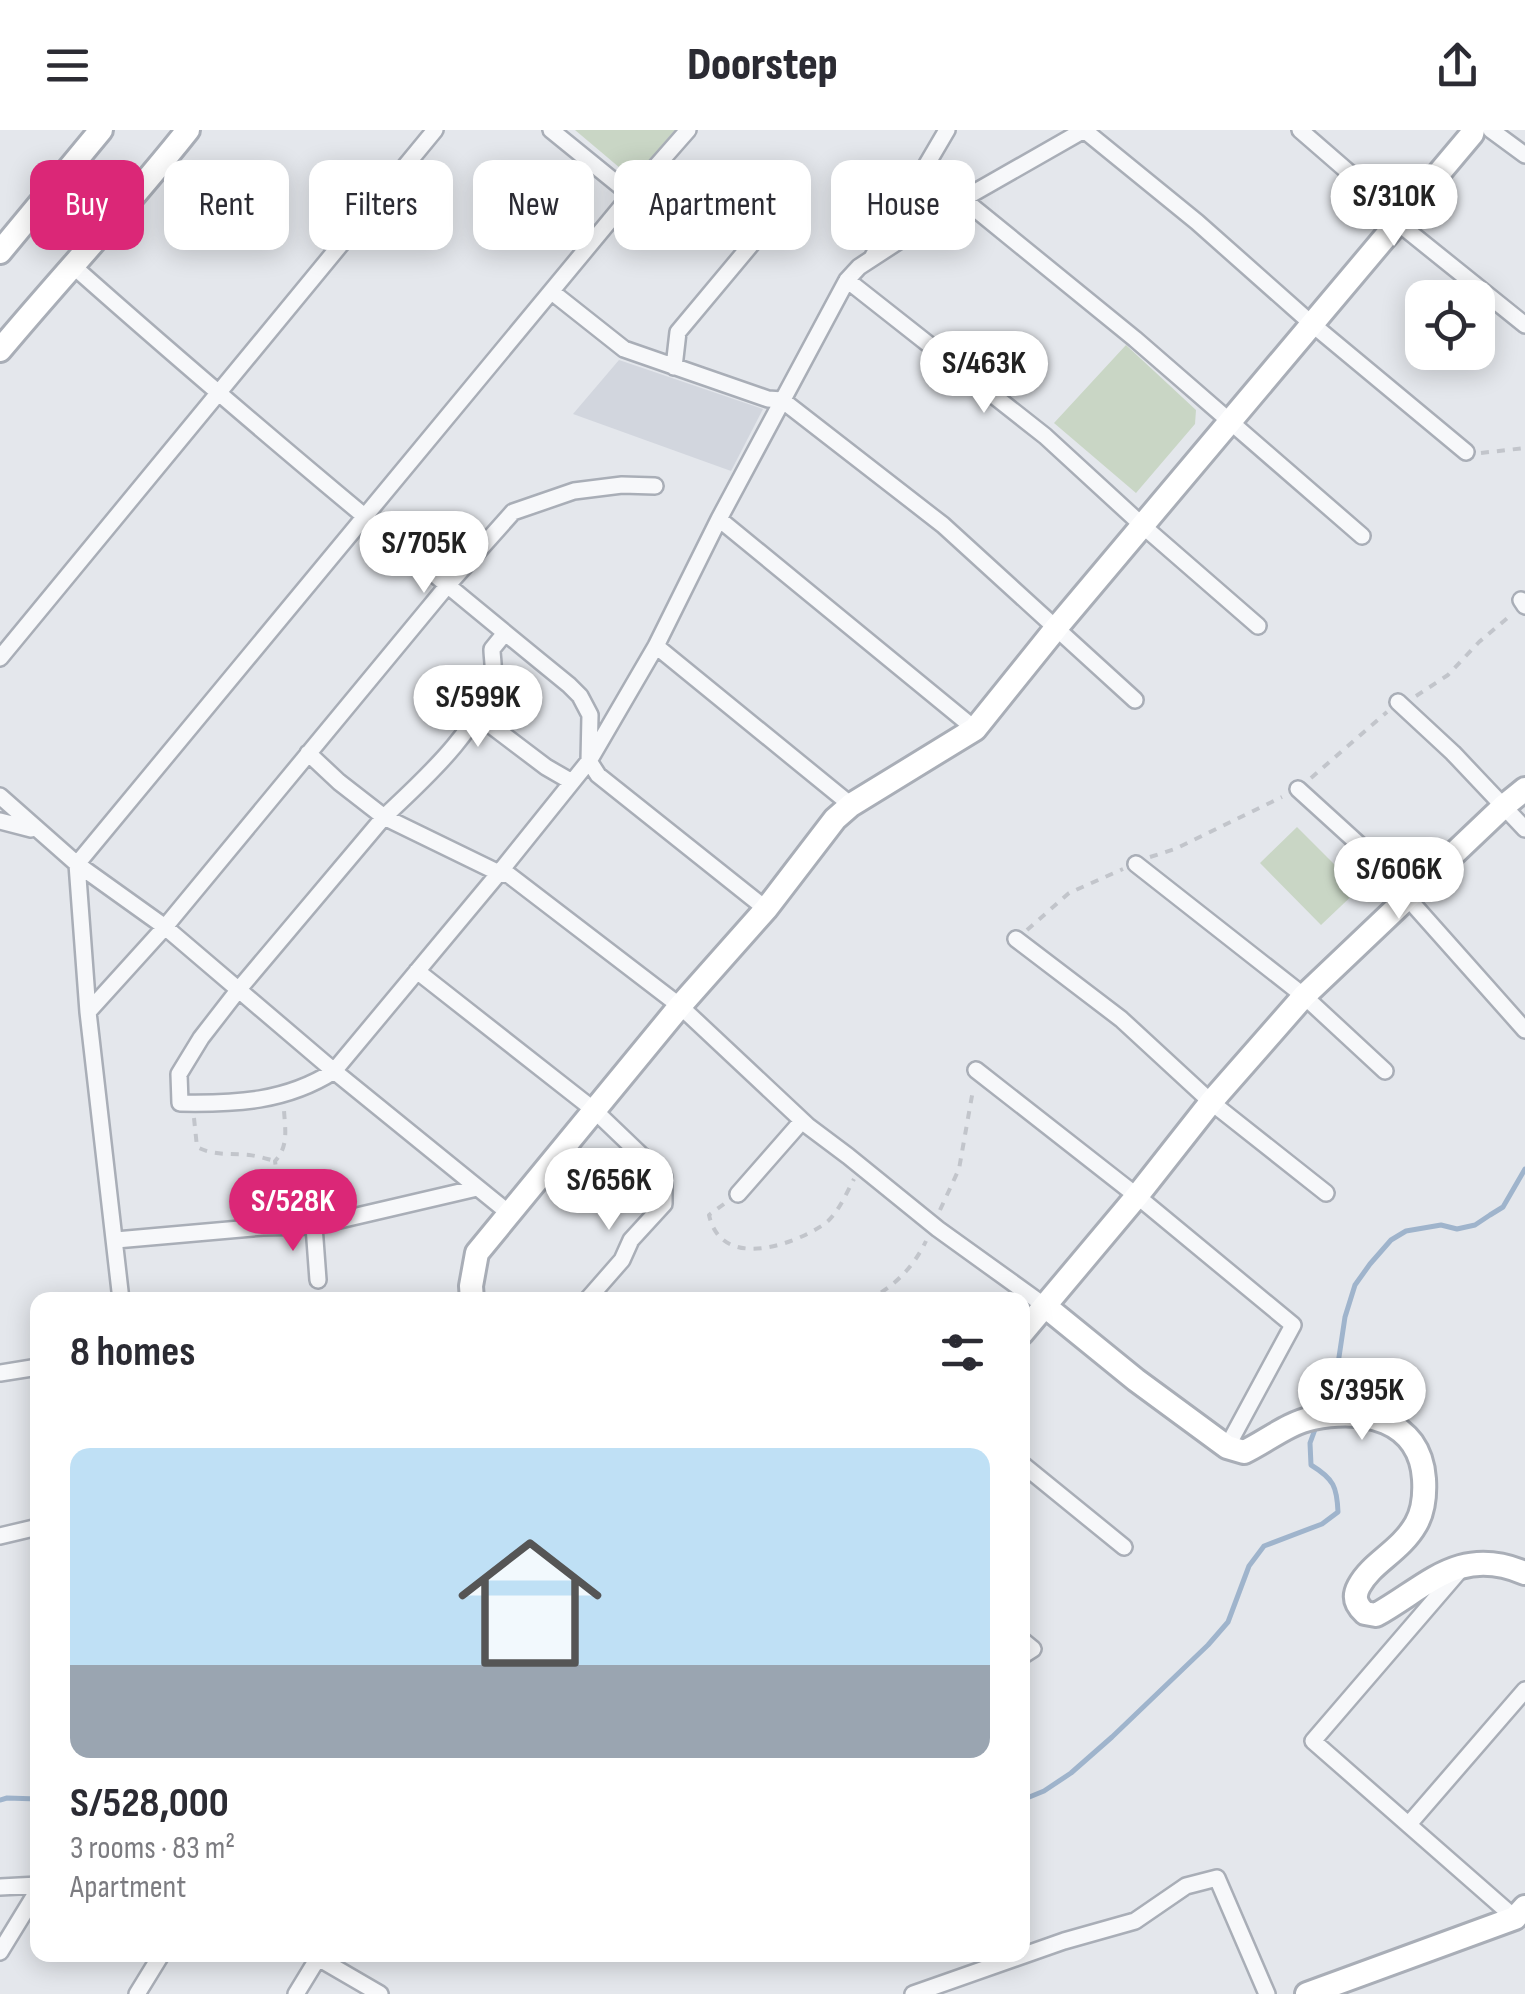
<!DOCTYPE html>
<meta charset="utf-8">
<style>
body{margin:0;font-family:"Sofia Sans Condensed",sans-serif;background:#f7f7f7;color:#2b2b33;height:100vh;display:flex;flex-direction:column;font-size:38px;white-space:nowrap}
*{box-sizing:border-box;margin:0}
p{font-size:32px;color:#7c7c81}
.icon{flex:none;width:55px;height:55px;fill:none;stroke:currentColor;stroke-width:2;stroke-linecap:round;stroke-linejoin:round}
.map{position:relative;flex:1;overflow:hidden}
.drawer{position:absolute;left:30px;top:1162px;width:1000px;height:670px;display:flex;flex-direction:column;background:#fff;border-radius:20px;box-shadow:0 5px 25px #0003}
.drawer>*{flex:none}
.hud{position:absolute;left:30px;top:30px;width:1000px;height:90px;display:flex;gap:20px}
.buttons{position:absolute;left:1405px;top:150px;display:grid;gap:20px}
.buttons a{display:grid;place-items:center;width:90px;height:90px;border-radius:20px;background:#fff;box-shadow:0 5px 25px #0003;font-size:50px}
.price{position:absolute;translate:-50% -85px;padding:0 22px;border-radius:35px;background:#fff;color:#222;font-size:32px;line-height:65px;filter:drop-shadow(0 2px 5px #0008)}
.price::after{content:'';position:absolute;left:50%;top:60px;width:30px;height:22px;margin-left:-15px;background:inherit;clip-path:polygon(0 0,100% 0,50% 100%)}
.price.selected{background:#db2777;color:#fff}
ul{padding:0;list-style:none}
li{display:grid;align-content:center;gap:20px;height:530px;padding:0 40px}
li+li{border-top:2px solid #e1e1e2}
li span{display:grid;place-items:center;height:310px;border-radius:20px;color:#555}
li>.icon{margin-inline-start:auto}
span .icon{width:180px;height:180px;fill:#fffc;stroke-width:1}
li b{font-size:42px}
h2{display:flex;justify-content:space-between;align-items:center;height:120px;padding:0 40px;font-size:42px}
.chip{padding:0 35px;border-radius:20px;background:#fff;box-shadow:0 5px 25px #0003;font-size:35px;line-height:90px}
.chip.selected{background:#db2777;color:#fff}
header{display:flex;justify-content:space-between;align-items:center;height:130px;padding:0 40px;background:#fff;font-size:45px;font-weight:800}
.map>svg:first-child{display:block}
.built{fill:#d2d6de}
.green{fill:#c9d6c5}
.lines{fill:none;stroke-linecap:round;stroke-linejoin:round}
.stream{stroke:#9fb4cc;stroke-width:5}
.street-casing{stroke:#a9aeb7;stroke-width:20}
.secondary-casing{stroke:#a9aeb7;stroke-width:28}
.path{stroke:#c2c5cb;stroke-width:4;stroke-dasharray:8 8;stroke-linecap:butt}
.street{stroke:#f7f8fa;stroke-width:15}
.secondary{stroke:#fff;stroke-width:22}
</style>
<header><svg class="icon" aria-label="menu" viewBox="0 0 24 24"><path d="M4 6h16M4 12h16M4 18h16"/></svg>Doorstep<svg class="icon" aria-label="share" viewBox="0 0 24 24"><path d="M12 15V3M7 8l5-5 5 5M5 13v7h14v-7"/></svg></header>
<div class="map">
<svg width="1525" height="1864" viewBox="0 0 1525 1864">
<rect width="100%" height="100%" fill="#e4e7ec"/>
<!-- built -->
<path class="built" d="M619,230L763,279L731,341L573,284Z"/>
<!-- green -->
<path class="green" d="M575,0H675L633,49Z
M1126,215L1196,280L1195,294L1136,363L1054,293Z
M1297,697L1359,759L1321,795L1260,733Z"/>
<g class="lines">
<!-- stream -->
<path class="stream" d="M1322,1279L1336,1247L1345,1187L1355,1155L1370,1134L1391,1110L1406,1101L1441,1095L1457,1099L1475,1095L1490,1085L1503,1077L1525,1039
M0,1670L7,1668L38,1669
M1022,1670L1044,1661L1071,1643L1112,1607L1208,1515L1228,1492L1249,1436L1264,1416L1322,1394L1338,1382C1337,1357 1334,1349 1311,1335L1310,1313L1317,1294"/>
<defs>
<path id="street" d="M551,0L631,65
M1084,0L1197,92L1312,194L1466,322
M1300,0L1391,79L1397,92L1525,195
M1491,0L1525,25
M963,69L1135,209L1362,406
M873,126L947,0
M72,135C234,279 401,418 569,555L580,566L590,585L589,631L598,645L766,779
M847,150L1045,306L1143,396L1258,496
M552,162L624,219L768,269L782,270L943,395L1135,570
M674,237L678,202L775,86
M719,389L975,599
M1521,470L1525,476
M656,516L851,675
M0,528L435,0
M1398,572L1453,623L1525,699
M476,584L546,637L572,652
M308,623L339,652L384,687C421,652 485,596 493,543C494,536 492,527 492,519L505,503
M1298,659L1364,719L1525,900
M0,666L77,734L165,797L334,941L510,1084
M0,691L31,699
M1136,734L1304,866L1385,941
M1016,809L1121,889L1211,972L1326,1063
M417,841L594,980L664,1047V1074L631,1110L622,1130L587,1170
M88,882L165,797L447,456L513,382L574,361L622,355L655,356
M976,940L1137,1066L1293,1195L1227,1317
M738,1064L802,991
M314,1096L318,1150
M116,1110L263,1097L314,1096L477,1058
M121,1170L88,882L77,734L631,65L688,0
M1045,1176L938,1099L848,1026L808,996L680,876L509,745L499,743L384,687L239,859L201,908L179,944L180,973C235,974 286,972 334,941L499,743L589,631L656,516L719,389L847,150L859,137L963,69L1084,0
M0,1243L38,1237
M1022,1334L1124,1417
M0,1406L38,1397
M1461,1439L1313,1611L1515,1788
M1022,1510L1033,1519L1022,1526
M1409,1694L1525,1560
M0,1757L38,1755
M0,1822L38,1760
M313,1825L380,1864
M137,1864L161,1825
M296,1864L318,1828
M913,1864L1064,1811L1135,1791L1186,1756L1217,1748L1267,1864"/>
<path id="secondary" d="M0,122L101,0
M0,220C62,146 128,76 188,0
M472,1170L471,1156L477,1123L680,876L766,779L835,689L851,675L975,599L1057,497L1472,4L1473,0
M1045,1176L1136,1250L1227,1317L1244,1322C1267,1311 1288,1293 1313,1288C1363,1278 1420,1289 1424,1349C1425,1365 1424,1380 1416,1394C1400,1422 1372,1432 1359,1456C1353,1467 1356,1475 1365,1483L1376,1485C1428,1456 1459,1415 1525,1443
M1022,1203L1137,1066L1211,972L1304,866L1504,676L1525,659
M1307,1864L1515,1788L1525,1777"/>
</defs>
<!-- street casing -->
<use href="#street" class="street-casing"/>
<!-- secondary casing -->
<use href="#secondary" class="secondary-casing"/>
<!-- path -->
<path class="path" d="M1481,323L1525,318
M1416,566L1448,545L1479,512L1511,485
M1311,648L1387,582
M1150,727L1175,719L1282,667
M1027,800L1069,763L1123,739
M194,988L197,1017C214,1026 231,1023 249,1025C258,1026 267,1029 275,1031
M724,1074L709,1085C721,1140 791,1116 823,1095C837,1086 846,1064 854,1049
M940,1080L959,1039L973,960
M282,1082L275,1031C289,1016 285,999 284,980
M867,1170C893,1158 913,1138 926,1111"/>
<!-- street -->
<use href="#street" class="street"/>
<!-- secondary -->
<use href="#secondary" class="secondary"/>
</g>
</svg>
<div class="buttons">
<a><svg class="icon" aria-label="locate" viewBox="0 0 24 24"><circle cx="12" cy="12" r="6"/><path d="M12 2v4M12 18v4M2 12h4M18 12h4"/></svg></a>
</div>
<b class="price" style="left:1394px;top:119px">S/310K</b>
<b class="price" style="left:984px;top:286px">S/463K</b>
<b class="price" style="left:424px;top:466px">S/705K</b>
<b class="price" style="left:478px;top:620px">S/599K</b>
<b class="price" style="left:1399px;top:792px">S/606K</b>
<b class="price" style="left:609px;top:1103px">S/656K</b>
<b class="price selected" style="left:293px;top:1124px">S/528K</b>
<b class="price" style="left:1362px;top:1313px">S/395K</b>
<div class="hud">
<a class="chip selected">Buy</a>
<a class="chip">Rent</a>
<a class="chip">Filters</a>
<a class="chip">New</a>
<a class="chip">Apartment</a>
<a class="chip">House</a>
</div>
<section class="drawer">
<h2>8 homes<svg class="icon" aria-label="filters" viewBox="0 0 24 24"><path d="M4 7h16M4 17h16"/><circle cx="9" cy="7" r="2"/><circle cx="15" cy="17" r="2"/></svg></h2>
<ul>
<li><span style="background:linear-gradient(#bfe0f5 70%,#9aa5b1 0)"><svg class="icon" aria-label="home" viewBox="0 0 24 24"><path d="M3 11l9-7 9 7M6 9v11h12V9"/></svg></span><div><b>S/528,000</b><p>3 rooms · 83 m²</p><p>Apartment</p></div></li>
</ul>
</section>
</div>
